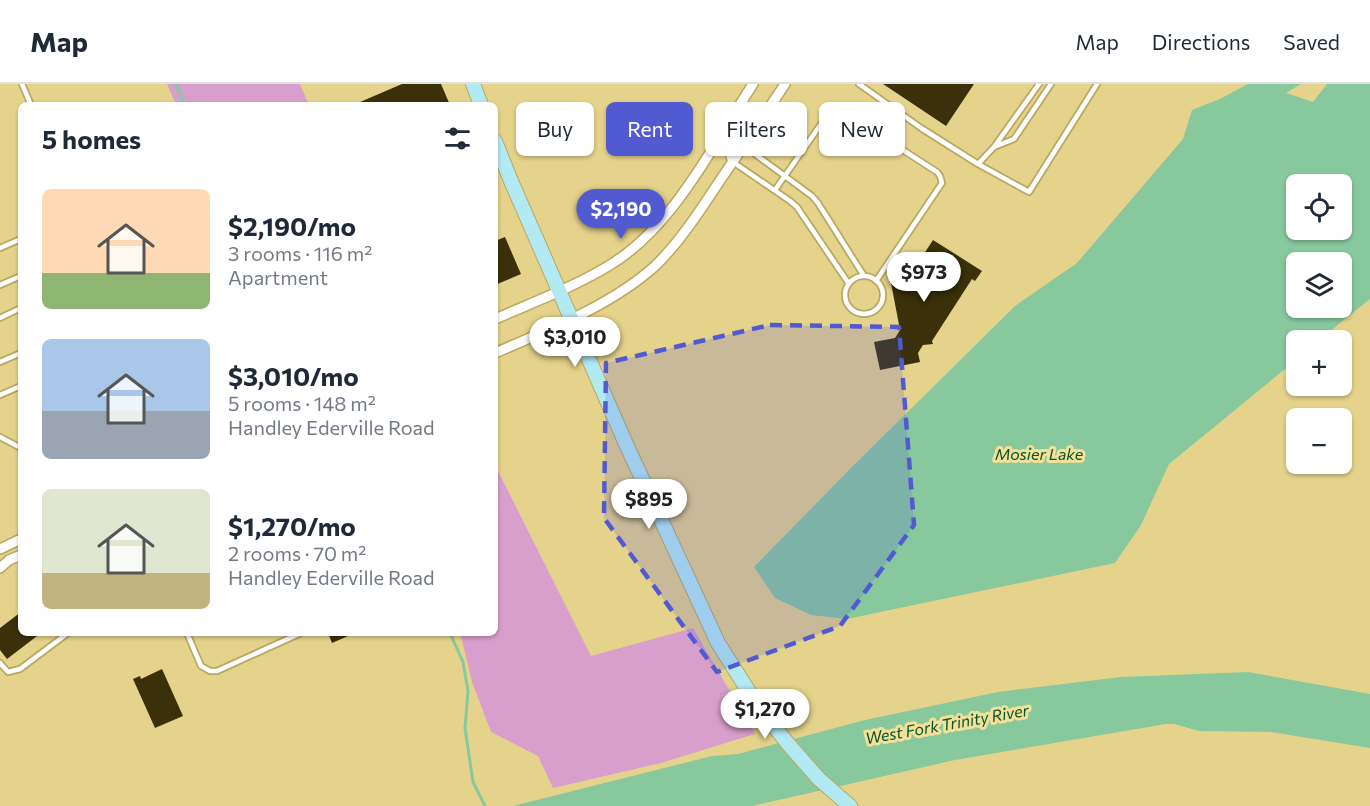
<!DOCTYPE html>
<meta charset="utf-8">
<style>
body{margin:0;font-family:Commissioner,sans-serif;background:#f6f6f7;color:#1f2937;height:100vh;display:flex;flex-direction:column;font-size:22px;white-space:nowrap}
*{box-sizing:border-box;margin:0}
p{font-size:20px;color:#747a83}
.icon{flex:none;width:33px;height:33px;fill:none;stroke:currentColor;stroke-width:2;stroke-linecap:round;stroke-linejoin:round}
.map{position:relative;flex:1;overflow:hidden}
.side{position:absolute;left:18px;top:18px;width:480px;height:534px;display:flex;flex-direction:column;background:#fff;border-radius:9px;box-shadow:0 2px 4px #0004}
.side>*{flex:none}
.top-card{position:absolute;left:516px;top:18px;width:570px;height:54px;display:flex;gap:12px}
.fabs{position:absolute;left:1286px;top:90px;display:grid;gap:12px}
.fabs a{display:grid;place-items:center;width:66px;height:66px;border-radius:9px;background:#fff;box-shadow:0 2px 4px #0004;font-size:30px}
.price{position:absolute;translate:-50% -51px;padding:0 14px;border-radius:21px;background:#fff;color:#222;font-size:20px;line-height:39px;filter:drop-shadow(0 2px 3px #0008)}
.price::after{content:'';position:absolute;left:50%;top:36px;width:18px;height:14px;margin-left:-9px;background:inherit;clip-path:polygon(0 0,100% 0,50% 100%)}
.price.selected{background:#515ad1;color:#fff}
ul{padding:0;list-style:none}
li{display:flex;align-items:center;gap:18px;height:150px;padding:0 24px}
li span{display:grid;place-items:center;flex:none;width:168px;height:120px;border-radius:9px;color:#555}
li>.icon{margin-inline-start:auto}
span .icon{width:72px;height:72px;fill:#fffc;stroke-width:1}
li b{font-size:26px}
h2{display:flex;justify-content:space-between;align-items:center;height:72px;padding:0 24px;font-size:26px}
.chip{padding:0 21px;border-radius:9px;background:#fff;box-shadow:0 2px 4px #0004;font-size:21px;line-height:54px}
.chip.selected{background:#515ad1;color:#fff}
header{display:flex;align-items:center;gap:36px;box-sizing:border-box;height:84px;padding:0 30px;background:#fff;border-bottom:2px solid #e0e1e3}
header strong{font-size:28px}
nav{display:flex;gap:33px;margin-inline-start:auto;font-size:21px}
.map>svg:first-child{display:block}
.green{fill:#d99fcc}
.water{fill:#87c89d;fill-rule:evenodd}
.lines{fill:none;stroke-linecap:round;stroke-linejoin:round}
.stream{stroke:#87c89d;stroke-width:3}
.building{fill:#3a3009}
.lane-casing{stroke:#baa760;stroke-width:8}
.street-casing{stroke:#baa760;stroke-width:12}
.secondary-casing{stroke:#baa760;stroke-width:16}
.lane{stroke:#fff;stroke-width:4.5}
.street{stroke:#fff;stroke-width:9}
.secondary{stroke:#b2eaf4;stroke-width:14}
.marked{fill:#515ad1;fill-opacity:0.2;stroke:#515ad1;stroke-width:4.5;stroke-dasharray:12 8;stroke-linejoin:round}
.labels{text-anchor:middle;stroke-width:6;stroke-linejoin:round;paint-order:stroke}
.water-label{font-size:16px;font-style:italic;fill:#01542d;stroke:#f4e097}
</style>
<header>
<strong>Map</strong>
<nav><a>Map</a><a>Directions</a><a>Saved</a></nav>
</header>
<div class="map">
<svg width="1370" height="722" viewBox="0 0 1370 722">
<rect width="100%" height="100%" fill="#e6d38b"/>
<!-- green -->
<path class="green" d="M167,0H300L309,21H176Z
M495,381L591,572L693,544L755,650L661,679L553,704L538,672L491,648L472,598L462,556L459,549H495Z"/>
<!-- water -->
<path class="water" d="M1248,0H1301L1286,9L1313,18L1327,0H1370V215L1319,256H1296V276L1169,380L1141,441L1115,479L847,535L811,531L775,514L754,483L852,383L1015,222L1077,179L1183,55L1192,26L1220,15ZM1296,100H1341V146H1296ZM1296,178H1341V224H1296Z
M1248,588L1370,610V664L1271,648L1199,647L1174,640H1166L955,676L752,722H513L712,672L738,670L865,636L998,608L1121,593Z"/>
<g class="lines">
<!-- stream -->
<path class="stream" d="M176,0L185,21
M450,549L463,578L468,607L465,644L473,698L485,722"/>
</g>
<!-- building -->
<path class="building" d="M402,0H441L450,21H353Z
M883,0H974L946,42Z
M505,153L521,190L495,201V157Z
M933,156L982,187L975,197L972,195L932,257L933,260L923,261L918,269L920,278L880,286L874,258L895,254L900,246L891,199L906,175L928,189L932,183L920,176Z
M21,528V549H41L7,575L0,566V544Z
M328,549H355L332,559Z
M162,585L183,632L155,644L133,595L140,592L141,595Z"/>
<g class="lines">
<defs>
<path id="lane" d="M22,0L31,21
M859,0L921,44L978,80L994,63L1039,0
M744,62L812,112L818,119L864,192
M994,63L1014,55L1051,0
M733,78L790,117L797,123L849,200
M978,80L1029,108L1097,0
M775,106L830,27L834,25H839L937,88L940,92L942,99L876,197
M0,164L21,155
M845 211a19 19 0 1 1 38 0a19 19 0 1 1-38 0Z
M0,201L21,192
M0,234L21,224
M0,278L21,269
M0,311L21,302
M0,353L21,364
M187,549L201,582L210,587H217L301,549
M0,579L8,588L20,585L68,549"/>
<path id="street" d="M723,48L733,78
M495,235C534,218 574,203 610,181C674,142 713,61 753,0
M495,269C548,246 612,221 655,182C681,157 701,125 721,95C743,63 764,32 785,0
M0,465L21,455
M0,484L9,476L21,471"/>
<path id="secondary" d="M473,0L481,21
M495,57L511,97L626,360L718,559L758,622L789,661L819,695L850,722"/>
</defs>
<!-- lane casing -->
<use href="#lane" class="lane-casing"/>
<!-- street casing -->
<use href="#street" class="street-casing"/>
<!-- secondary casing -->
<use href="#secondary" class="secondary-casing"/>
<!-- lane -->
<use href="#lane" class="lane"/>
<!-- street -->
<use href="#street" class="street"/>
<!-- secondary -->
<use href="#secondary" class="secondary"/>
</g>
<!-- marked area -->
<path class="marked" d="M770,241L899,243L914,441L840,542L717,588L604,434L606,279Z"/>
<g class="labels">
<!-- water labels -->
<g class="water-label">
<text x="1039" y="376">Mosier Lake</text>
<text transform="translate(947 640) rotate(-10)" y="6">West Fork Trinity River</text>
</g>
</g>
</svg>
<div class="fabs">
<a><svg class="icon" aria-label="locate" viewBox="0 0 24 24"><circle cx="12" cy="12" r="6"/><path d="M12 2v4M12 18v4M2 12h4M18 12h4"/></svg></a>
<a><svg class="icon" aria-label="layers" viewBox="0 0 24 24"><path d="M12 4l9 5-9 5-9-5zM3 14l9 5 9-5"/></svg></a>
<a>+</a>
<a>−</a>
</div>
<b class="price selected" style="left:621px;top:156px">$2,190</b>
<b class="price" style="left:924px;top:219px">$973</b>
<b class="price" style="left:575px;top:284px">$3,010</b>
<b class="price" style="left:649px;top:446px">$895</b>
<b class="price" style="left:765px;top:656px">$1,270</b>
<div class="top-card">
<a class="chip">Buy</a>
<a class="chip selected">Rent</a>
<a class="chip">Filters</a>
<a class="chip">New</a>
</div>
<section class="side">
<h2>5 homes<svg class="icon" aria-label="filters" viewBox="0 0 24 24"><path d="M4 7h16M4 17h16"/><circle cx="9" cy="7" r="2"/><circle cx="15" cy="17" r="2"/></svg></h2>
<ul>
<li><span style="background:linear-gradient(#ffd9b3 70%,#8fb573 0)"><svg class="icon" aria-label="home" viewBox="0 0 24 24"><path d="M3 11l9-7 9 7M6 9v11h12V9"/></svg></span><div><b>$2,190/mo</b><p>3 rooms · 116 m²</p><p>Apartment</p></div></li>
<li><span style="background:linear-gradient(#a9c7e8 60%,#9aa5b1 0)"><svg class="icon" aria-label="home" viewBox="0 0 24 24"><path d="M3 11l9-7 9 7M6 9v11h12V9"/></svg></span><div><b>$3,010/mo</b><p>5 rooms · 148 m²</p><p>Handley Ederville Road</p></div></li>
<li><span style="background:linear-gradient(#dfe7d0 70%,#c2b280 0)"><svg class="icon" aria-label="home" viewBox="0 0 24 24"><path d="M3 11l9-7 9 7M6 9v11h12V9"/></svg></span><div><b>$1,270/mo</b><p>2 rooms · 70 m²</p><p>Handley Ederville Road</p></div></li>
</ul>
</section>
</div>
